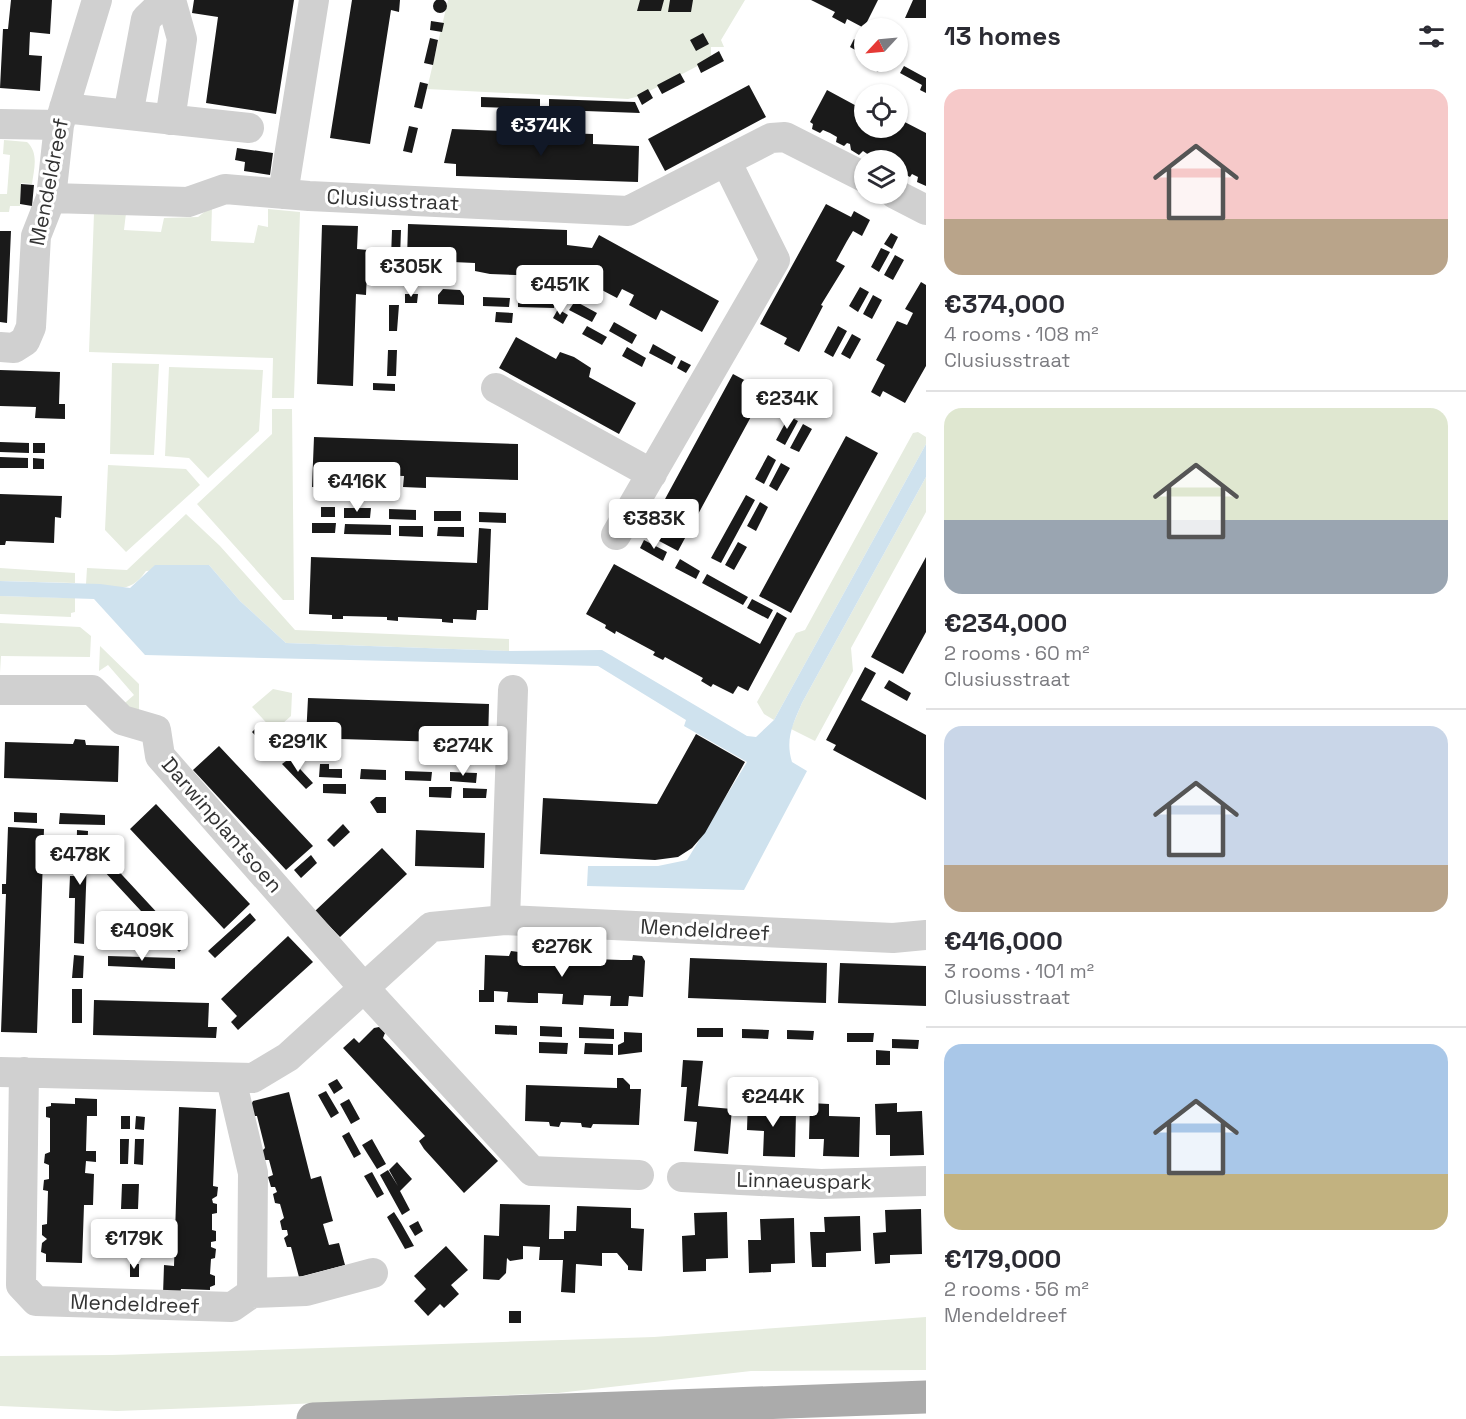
<!DOCTYPE html>
<meta charset="utf-8">
<style>
body{margin:0;font-family:"Space Grotesk",sans-serif;background:#f2f2f3;color:#2b2b33;height:100vh;display:flex;flex-direction:column;font-size:22px;white-space:nowrap}
*{box-sizing:border-box;margin:0}
p{font-size:20px;color:#7c7c81}
.icon{flex:none;width:33px;height:33px;fill:none;stroke:currentColor;stroke-width:2;stroke-linecap:round;stroke-linejoin:round}
.map{position:relative;flex:1;overflow:hidden}
.drawer{display:flex;flex-direction:column;background:#fff;width:540px}
.drawer>*{flex:none}
.needle{width:39px;rotate:244deg}
.buttons{position:absolute;left:854px;top:18px;display:grid;gap:12px}
.buttons a{display:grid;place-items:center;width:54px;height:54px;border-radius:50%;background:#fff;box-shadow:0 2px 4px #0004;font-size:30px}
.price{position:absolute;translate:-50% -51px;padding:0 14px;border-radius:6px;background:#fff;color:#222;font-size:20px;line-height:39px;filter:drop-shadow(0 2px 3px #0008)}
.price::after{content:'';position:absolute;left:50%;top:36px;width:18px;height:14px;margin-left:-9px;background:inherit;clip-path:polygon(0 0,100% 0,50% 100%)}
.price.active{background:#111827;color:#fff}
ul{padding:0;list-style:none}
li{display:grid;align-content:center;gap:12px;height:318px;padding:0 18px}
li+li{border-top:2px solid #e1e1e2}
li span{display:grid;place-items:center;height:186px;border-radius:18px;color:#555}
li>.icon{margin-inline-start:auto}
span .icon{width:108px;height:108px;fill:#fffc;stroke-width:1}
li b{font-size:26px}
h2{display:flex;justify-content:space-between;align-items:center;height:72px;padding:0 18px;font-size:26px}
main{display:flex;flex:1;min-height:0}
.map>svg:first-child{display:block}
.green{fill:#e6ecdf}
.water{fill:#cfe2ee}
.building{fill:#1a1a1a}
.lines{fill:none;stroke-linecap:round;stroke-linejoin:round}
.minor{stroke:#d0d0d0;stroke-width:30}
.major{stroke:#ababab;stroke-width:33}
.labels{text-anchor:middle;stroke-width:6;stroke-linejoin:round;paint-order:stroke}
.street-label{font-size:21px;fill:#333;stroke:#fff}
</style>
<main>
<div class="map">
<svg width="926" height="1419" viewBox="0 0 926 1419">
<rect width="100%" height="100%" fill="#fff"/>
<!-- green -->
<path class="green" d="M448,0H745L721,40L724,47H711V59L640,96L628,99L427,89Z
M4,140L27,142C39,153 34,169 32,184L21,183L20,206H10L9,212H0V194H7L10,155L3,154Z
M212,206L211,241L254,243L258,225L268,227V209L300,212L294,398H272L273,358L89,352L94,213H126L124,230L161,232L164,218L198,217Z
M112,363L159,364L154,455L110,454Z
M169,367L263,370L259,431L208,478L189,458L165,456Z
M272,409H292L294,600H283L197,504L272,434Z
M918,432L926,437V444L774,720L764,714L757,702L796,633L805,630L913,433Z
M108,465L186,469L200,485L126,552L105,530Z
M926,477V512L851,648L853,671L815,741L791,729L802,703Z
M186,514L220,546L295,630L509,639V651L286,643L240,601L209,565L146,571C128,597 115,585 86,584L87,568L127,570Z
M0,568L75,573V583L0,581Z
M0,596L75,598V612L71,613V617L0,614Z
M0,623L80,627L91,636L90,657L1,656L0,673Z
M100,646L139,684V711L119,708L134,695L108,665L99,671Z
M273,689L292,693L291,716L274,731L252,707Z
M926,1317V1370L751,1371L558,1393L250,1406L117,1411L0,1406V1356L112,1355L654,1337Z"/>
<!-- water -->
<path class="water" d="M926,444V477L802,703C793,724 785,739 792,762L807,771L744,890L587,886L588,866H658L687,860L747,762L684,726L686,720L598,666L145,655L94,599L0,596V581L100,584L130,588L155,565H209L240,601L286,643L509,651L602,650L747,736L756,737L774,720Z"/>
<!-- building -->
<path class="building" d="M433 6a7 7 0 1 1 14 0a7 7 0 1 1-14 0Z
M11,0H52L50,34L30,32L29,55L42,56L40,91L0,88L3,29H8Z
M194,0H294L276,114L206,103L218,17L192,13Z
M352,0H400L399,12L391,10L370,144L330,138Z
M640,0H664L661,11H637Z
M670,0H693L691,12H668Z
M811,0H878L864,28L847,19L845,24L832,17L835,12Z
M913,0H926V18H905Z
M431,21L444,23L442,32L430,30Z
M703,33L709,44L696,51L690,40Z
M430,38L438,40L433,65L424,63Z
M854,39L864,45V55L850,47Z
M719,51L724,61L701,73L697,64Z
M869,62H884L878,72L867,66Z
M904,66L926,78V93L920,90L922,85L900,73Z
M680,73L685,82L662,94L657,85Z
M420,82L428,84L422,109L414,107Z
M749,85L766,117L665,171L648,139Z
M648,89L653,98L642,105L637,95Z
M827,90L864,110V128H897V118L926,133V186L917,182L918,177L912,174L910,177L902,173L897,175V160H876L863,151L859,155L851,150L850,144L847,143L844,146L836,142L837,137L830,133L823,130L820,133L812,129L813,124L810,122Z
M481,97L540,99V109L481,107Z
M549,99L635,102L640,113L558,110L549,108Z
M409,126L418,128L412,153L403,151Z
M452,129L503,131V141L526,142V132L593,134V144L639,146L638,182L456,176V164L444,163Z
M237,148L273,153L270,175L244,171L245,162L235,160Z
M21,184L34,185L32,206L20,204Z
M826,204L851,217L854,211L870,220L862,236L853,231L847,241L836,261L845,266L821,305L823,306L799,352L784,344L787,338L760,324Z
M408,224L567,230V245L592,248L599,235L719,301L702,332L661,310L656,320L629,305L634,295L622,289L617,298L596,287L601,278L581,267H576L575,277L490,274L475,271V263L407,260Z
M322,225L358,226L357,249L368,250L366,295L356,294L353,386L317,384Z
M392,230H401L399,286H390Z
M0,231H11L7,323L0,322Z
M891,233L898,237L892,249L884,244Z
M881,248L890,252L879,272L871,267Z
M895,255L904,260L893,280L884,275Z
M921,282L926,285V366L905,403L883,391L880,397L871,392L885,365L876,360L897,321L907,325L913,313L905,309Z
M860,287L869,292L858,312L849,306Z
M443,289L460,290L464,296V305L438,304V295Z
M405,294H418L417,303H405Z
M873,295L882,300L872,319L863,314Z
M483,297L510,298L509,307L483,306Z
M518,297L554,298V308L518,307Z
M575,301L597,313L592,322L569,310Z
M389,305H399L397,331H389Z
M558,309L568,315L563,324L553,318Z
M496,312L513,313L512,323L495,322Z
M614,322L637,335L632,344L609,331Z
M587,326L607,337L602,345L582,334Z
M838,326L847,331L833,357L824,352Z
M852,334L861,339L850,359L841,354Z
M516,337L556,359L560,352L574,357L591,368L589,377L636,403L619,434L499,368Z
M653,344L676,357L672,365L649,353Z
M627,347L646,358L642,367L622,356Z
M388,350H397L396,376H387Z
M681,360L691,365L686,373L677,368Z
M0,370L60,372L59,404H65V419L35,418L36,407L0,406Z
M733,374L765,391L678,551L646,534Z
M373,383L395,384V391L373,390Z
M789,416L798,421L785,445L776,440Z
M803,424L812,429L799,452L790,448Z
M846,436L878,453L791,613L759,596Z
M314,437L518,444V480L426,477V488L403,487L404,476L336,474V488L312,487Z
M0,442L29,443V453L0,452Z
M33,443H45V453H33Z
M768,455L776,460L764,484L755,479Z
M0,457L28,458V468H0Z
M33,458L44,459V469H33Z
M781,463L790,468L777,491L769,486Z
M0,494L62,496L61,518L55,517L54,543L6,541L5,545H0Z
M746,495L755,500L721,563L711,558Z
M760,502L768,507L756,531L747,526Z
M321,507H335V517H321Z
M344,508H371L370,518H344Z
M389,509L416,510V520L389,519Z
M434,511H461V521H434Z
M479,512L506,513V523L479,522Z
M312,523H336L335,533H312Z
M345,524L391,525V535L344,534Z
M399,526H423V537L399,536Z
M438,527H464V537L437,536Z
M479,528L491,529L488,610H477L476,620L453,619V623L442,622V619L398,617V621L387,620V617L343,616V619H332V615L309,614L311,557L477,563Z
M644,540L667,552L663,561L640,548Z
M738,542L747,547L734,570L725,565Z
M926,557V632L903,674L871,657Z
M680,559L700,571L696,579L675,568Z
M614,564L760,644L777,612L787,618L748,691L738,686L733,694L713,684L711,687L701,681L703,678L665,657L663,660L653,655L655,652L616,631L615,634L605,628L606,625L586,614Z
M707,574L748,597L743,605L702,583Z
M752,599L773,610L768,619L747,608Z
M865,667L876,673L861,700L926,735V800L833,750L836,745L826,740Z
M889,680L911,693L907,701L884,688Z
M308,698L489,704L488,744L465,743L464,752L442,751L443,742L306,738Z
M259,725L273,742L267,748L252,732Z
M696,734L745,762L705,833L692,848L678,857L655,860L540,854L543,798L657,804Z
M75,739L85,740L86,745L119,746L118,782L4,778L5,742L73,744Z
M219,746L313,846L286,870L193,770Z
M290,758L313,783L306,789L282,764Z
M320,764H329V769H342V778L319,777Z
M361,769L386,770V780L360,779Z
M405,771L432,772L431,781L405,780Z
M450,772L477,773L476,783L450,781Z
M323,784H346V794L323,793Z
M429,787H452L451,798L429,797Z
M463,788L487,789L486,798H463Z
M376,797H386V813H377L370,802Z
M156,804L250,904L224,929L130,829Z
M14,812L37,813V823L14,822Z
M60,813L105,815V825L59,824Z
M343,824L350,832L334,847L327,840Z
M8,827L44,829L37,1033L1,1032L6,894H2V884H6Z
M77,830L88,831L84,944L74,943L75,898H69L70,876H76Z
M416,830L485,833L484,868L415,866Z
M382,848L407,874L340,937L315,911Z
M311,855L317,863L301,878L294,870Z
M111,863L187,945L179,952L103,870Z
M250,913L256,920L215,958L208,951Z
M288,936L313,962L238,1030L231,1022L237,1016L221,999Z
M511,951L519,952L521,956L541,957L543,953H551L553,957L555,953H564L566,958L621,960H632L633,955L642,956L645,961L643,997L629,996L628,1006H610L611,996L584,995L583,1005L562,1004L563,994L538,993V1003H529L507,1002L508,992L494,991V1002H479V990H484L485,955L509,956Z
M74,955L84,956L83,978H72Z
M108,956L175,958V969L108,966Z
M690,958L827,963L826,1003L688,998Z
M840,963L926,966V1006L838,1003Z
M72,989H82V1023H72Z
M94,1000L209,1003L208,1027H217L216,1038L93,1035Z
M495,1025L517,1026V1035L495,1034Z
M540,1026L562,1027V1037L540,1036Z
M379,1027L385,1033L383,1038L498,1161L464,1193L424,1149L419,1141L425,1136L343,1048L354,1038L359,1043L374,1028Z
M579,1027L614,1029V1039L579,1038Z
M697,1028H723V1037H697Z
M742,1029L769,1030L768,1039L742,1038Z
M787,1030L814,1031L813,1040L787,1039Z
M624,1032L642,1033V1052L618,1055V1045L624,1042Z
M847,1033H874L873,1042H847Z
M892,1039L919,1040L918,1049L892,1048Z
M539,1042L568,1043L567,1054L539,1053Z
M585,1043L613,1044V1055L584,1054Z
M876,1050L890,1051V1065H876Z
M683,1060L703,1061L698,1106L732,1109L728,1154L694,1151L697,1122L684,1121L687,1087H681Z
M617,1078H623L630,1085V1089H641L639,1125L593,1124L591,1128L582,1127L581,1123L561,1122L559,1127L550,1126L549,1122L525,1121L526,1085L617,1088Z
M337,1079L343,1088L334,1094L328,1084Z
M326,1091L339,1113L331,1118L318,1095Z
M289,1092L311,1179L321,1176L327,1199L333,1221L323,1224L329,1245L339,1243L345,1265L299,1277L291,1247H287L284,1238L288,1235L287,1230H282L280,1221L284,1218L280,1204L275,1203L273,1194L277,1192L275,1187H271L268,1177L273,1175L269,1160H264L262,1151L265,1148L257,1116H252L250,1107L253,1101Z
M748,1097L769,1098V1111L796,1112L795,1157L763,1156L764,1131L747,1130Z
M75,1098L97,1099V1116H87L86,1151H96V1162L86,1161L85,1173L94,1174L93,1205H84L82,1263L46,1262V1254L41,1252L42,1243L47,1239L42,1235V1225L47,1224L48,1191L43,1190L44,1180L49,1179V1165L44,1163L45,1154L50,1152V1118L46,1117V1107L51,1106V1103L75,1104Z
M349,1099L360,1119L351,1124L340,1104Z
M810,1103L829,1104V1116L860,1117L859,1157L823,1156L824,1139H809Z
M897,1103V1112L922,1111L924,1155L890,1156V1135H876L875,1104Z
M179,1107L216,1109L213,1186L218,1187L217,1196L212,1199L213,1203L217,1204V1213L212,1214V1230L216,1231V1241L211,1242V1247L216,1249L215,1258L211,1259L210,1274L215,1276V1285L210,1287V1290L181,1289L180,1296L163,1295L164,1265L174,1266Z
M121,1116H130V1129H121Z
M136,1116L145,1117L144,1130L135,1129Z
M349,1132L361,1154L354,1158L342,1136Z
M120,1139H129L128,1164H120Z
M135,1139H144L143,1165L134,1164Z
M372,1139L386,1164L377,1169L362,1145Z
M397,1162L412,1179L400,1191L410,1210L402,1215L380,1175L388,1170L398,1186L389,1170Z
M372,1172L384,1194L377,1198L364,1176Z
M122,1184H139L138,1209H121Z
M500,1204L550,1205L549,1239H564V1231H576L577,1206L631,1208V1228L644,1229L642,1271L628,1270V1266L617,1253H602V1266L576,1264L575,1293L561,1292L563,1260H539L540,1247L523,1246V1259L510,1261L507,1258L506,1273L499,1280L483,1279L484,1235L499,1236Z
M921,1209L922,1254L890,1255V1263L875,1264L873,1233L886,1232L885,1210Z
M394,1212L401,1223L414,1246L405,1249L387,1217Z
M727,1212L728,1258L706,1259V1271L683,1272L682,1236L695,1235L694,1213Z
M860,1216L861,1251L826,1253V1267H812L810,1232H825L824,1217Z
M794,1218L795,1263L771,1264V1272L749,1273L748,1240H761L760,1219Z
M418,1221L423,1231L415,1236L409,1226Z
M110,1228L126,1229L125,1254H117V1242L110,1241Z
M132,1229H141L140,1255L131,1254Z
M446,1246L468,1270L451,1285L459,1294L444,1308L440,1304L428,1316L414,1301L426,1289L414,1276Z
M130,1264H139V1277H130Z
M509,1311H521V1323H509Z"/>
<g class="lines">
<!-- minor -->
<path class="minor" d="M64,108L249,128
M128,115L146,19L166,0
M170,120L182,39L171,0
M0,124L59,125
M283,194L314,0
M895,194L926,210
M51,198L188,202L225,189L309,196L628,211L771,138L785,137L864,177
M0,347L14,348L25,341L31,327L36,236L51,198L59,125L97,0
M496,388L652,474
M616,535L775,260L726,161
M0,690H92L122,720L156,730L160,756L364,988L532,1171L639,1175
M505,920L513,690
M0,1072L253,1078L288,1057L431,927L505,920L893,938L926,935
M24,1072L21,1285L36,1301L232,1307L252,1293L306,1291L373,1273
M231,1079L253,1173L252,1293
M682,1177L821,1184L926,1181"/>
<!-- major -->
<path class="major" d="M313,1419L926,1397"/>
</g>
<g class="labels">
<!-- street labels -->
<g class="street-label">
<text transform="translate(49 182) rotate(-79)" y="7">Mendeldreef</text>
<text transform="translate(393 200) rotate(3)" y="7">Clusiusstraat</text>
<text transform="translate(222 825) rotate(49)" y="7">Darwinplantsoen</text>
<text transform="translate(705 930) rotate(3)" y="7">Mendeldreef</text>
<text transform="translate(804 1181) rotate(1)" y="7">Linnaeuspark</text>
<text transform="translate(135 1304) rotate(2)" y="7">Mendeldreef</text>
</g>
</g>
</svg>
<div class="buttons">
<a><svg class="needle" viewBox="-14 -14 28 28"><path d="M0-13l5 13h-10z" fill="#e53935"/><path d="M0 13l5-13h-10z" fill="#7c7c81"/></svg></a>
<a><svg class="icon" aria-label="locate" viewBox="0 0 24 24"><circle cx="12" cy="12" r="6"/><path d="M12 2v4M12 18v4M2 12h4M18 12h4"/></svg></a>
<a><svg class="icon" aria-label="layers" viewBox="0 0 24 24"><path d="M12 4l9 5-9 5-9-5zM3 14l9 5 9-5"/></svg></a>
</div>
<b class="price active" style="left:541px;top:157px">€374K</b>
<b class="price" style="left:411px;top:298px">€305K</b>
<b class="price" style="left:560px;top:316px">€451K</b>
<b class="price" style="left:787px;top:430px">€234K</b>
<b class="price" style="left:357px;top:513px">€416K</b>
<b class="price" style="left:654px;top:550px">€383K</b>
<b class="price" style="left:298px;top:773px">€291K</b>
<b class="price" style="left:463px;top:777px">€274K</b>
<b class="price" style="left:80px;top:886px">€478K</b>
<b class="price" style="left:142px;top:962px">€409K</b>
<b class="price" style="left:562px;top:978px">€276K</b>
<b class="price" style="left:773px;top:1128px">€244K</b>
<b class="price" style="left:134px;top:1270px">€179K</b>
</div>
<section class="drawer">
<h2>13 homes<svg class="icon" aria-label="filters" viewBox="0 0 24 24"><path d="M4 7h16M4 17h16"/><circle cx="9" cy="7" r="2"/><circle cx="15" cy="17" r="2"/></svg></h2>
<ul>
<li><span style="background:linear-gradient(#f6c9c9 70%,#b9a48a 0)"><svg class="icon" aria-label="home" viewBox="0 0 24 24"><path d="M3 11l9-7 9 7M6 9v11h12V9"/></svg></span><div><b>€374,000</b><p>4 rooms · 108 m²</p><p>Clusiusstraat</p></div></li>
<li><span style="background:linear-gradient(#dfe7d0 60%,#9aa5b1 0)"><svg class="icon" aria-label="home" viewBox="0 0 24 24"><path d="M3 11l9-7 9 7M6 9v11h12V9"/></svg></span><div><b>€234,000</b><p>2 rooms · 60 m²</p><p>Clusiusstraat</p></div></li>
<li><span style="background:linear-gradient(#c9d6e8 75%,#b9a48a 0)"><svg class="icon" aria-label="home" viewBox="0 0 24 24"><path d="M3 11l9-7 9 7M6 9v11h12V9"/></svg></span><div><b>€416,000</b><p>3 rooms · 101 m²</p><p>Clusiusstraat</p></div></li>
<li><span style="background:linear-gradient(#a9c7e8 70%,#c2b280 0)"><svg class="icon" aria-label="home" viewBox="0 0 24 24"><path d="M3 11l9-7 9 7M6 9v11h12V9"/></svg></span><div><b>€179,000</b><p>2 rooms · 56 m²</p><p>Mendeldreef</p></div></li>
</ul>
</section>
</main>
